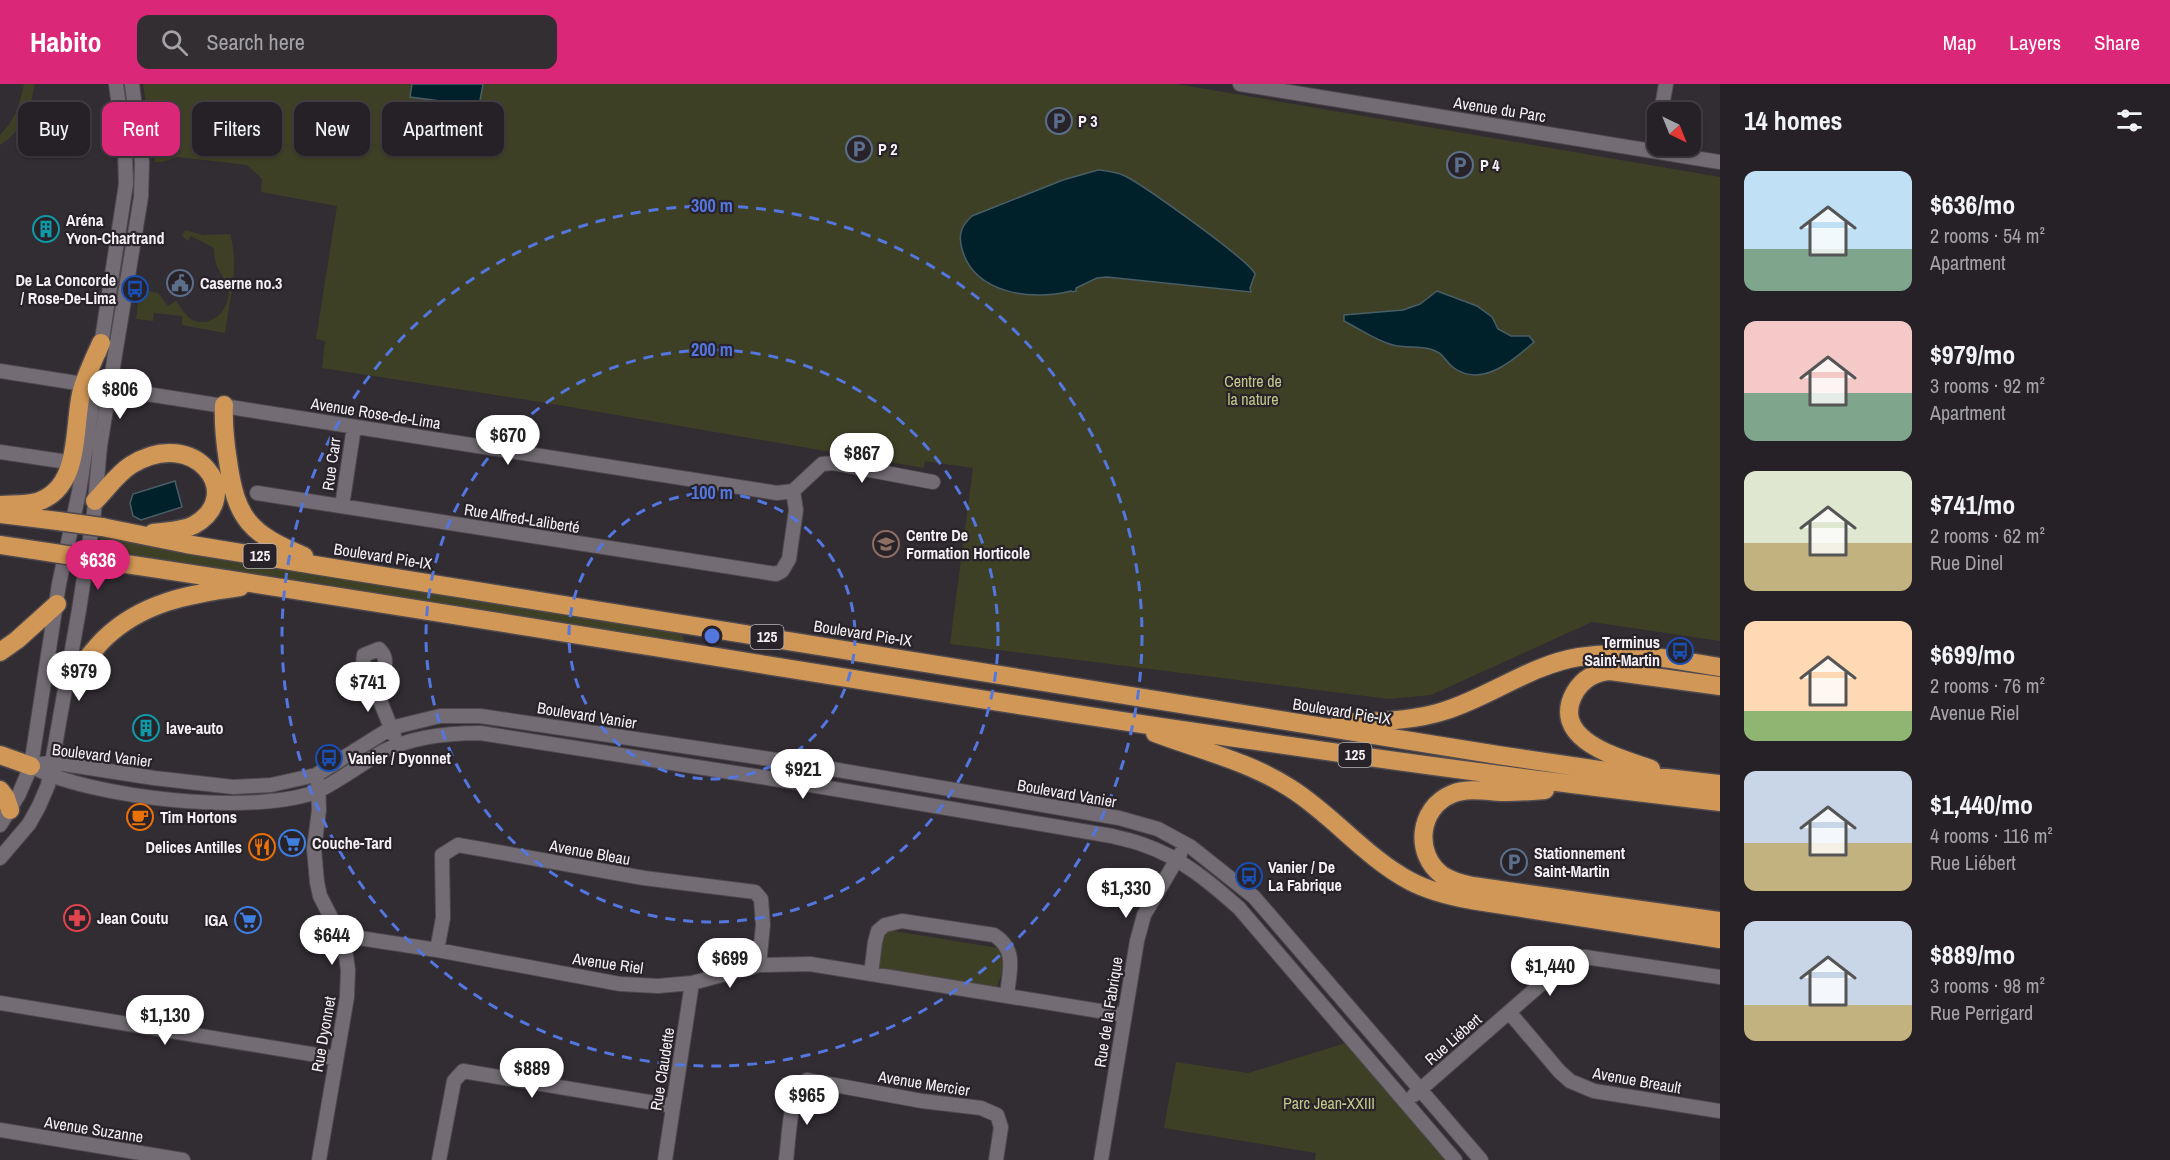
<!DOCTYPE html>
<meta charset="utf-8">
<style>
body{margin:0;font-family:"Archivo Narrow",sans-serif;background:#322e32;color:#f1f3f6;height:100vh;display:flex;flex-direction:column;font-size:22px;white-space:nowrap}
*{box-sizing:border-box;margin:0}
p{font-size:20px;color:#a4a3a7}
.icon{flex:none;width:33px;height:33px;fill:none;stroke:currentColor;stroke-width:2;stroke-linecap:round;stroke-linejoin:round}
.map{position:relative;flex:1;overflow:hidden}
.drawer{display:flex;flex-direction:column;background:#262126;width:450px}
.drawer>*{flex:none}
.guide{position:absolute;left:18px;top:18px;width:570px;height:54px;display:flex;gap:12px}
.needle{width:39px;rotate:137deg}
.buttons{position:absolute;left:1647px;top:18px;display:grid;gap:12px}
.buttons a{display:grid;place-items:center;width:54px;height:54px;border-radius:12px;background:#262126;box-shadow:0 2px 4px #0004,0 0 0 2px #423e43;font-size:30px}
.price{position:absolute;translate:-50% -51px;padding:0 14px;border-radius:21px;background:#fff;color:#222;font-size:20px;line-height:39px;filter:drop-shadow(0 2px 3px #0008)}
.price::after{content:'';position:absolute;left:50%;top:36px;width:18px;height:14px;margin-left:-9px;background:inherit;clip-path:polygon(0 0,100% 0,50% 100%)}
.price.selected{background:#db2777;color:#fff}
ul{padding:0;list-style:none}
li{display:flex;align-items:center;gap:18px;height:150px;padding:0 24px}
li span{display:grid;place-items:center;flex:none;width:168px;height:120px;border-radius:12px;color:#555}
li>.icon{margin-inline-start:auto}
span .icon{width:72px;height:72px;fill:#fffc;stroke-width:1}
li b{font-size:26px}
h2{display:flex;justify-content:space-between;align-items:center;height:72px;padding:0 24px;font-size:26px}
.tag{padding:0 21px;border-radius:12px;background:#262126;box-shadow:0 2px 4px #0004,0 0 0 2px #423e43;font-size:21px;line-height:54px}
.tag.selected{background:#db2777;color:#fff}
header{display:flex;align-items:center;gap:36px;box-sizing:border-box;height:84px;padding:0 30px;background:#db2777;color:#fff}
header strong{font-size:28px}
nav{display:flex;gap:33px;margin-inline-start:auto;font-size:21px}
.search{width:420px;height:54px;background:#322e32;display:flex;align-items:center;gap:15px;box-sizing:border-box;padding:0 21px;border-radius:12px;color:#a4a3a7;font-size:22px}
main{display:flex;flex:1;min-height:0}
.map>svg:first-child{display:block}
.green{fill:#3e4026}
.water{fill:#00202a;stroke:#495e67;stroke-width:1.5}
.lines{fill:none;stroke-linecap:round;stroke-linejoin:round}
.minor-casing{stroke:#4e494e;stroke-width:16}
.highway-casing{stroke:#4e494e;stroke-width:21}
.minor{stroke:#736c74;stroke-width:14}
.highway{stroke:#d19756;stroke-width:18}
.highway-bridge-casing{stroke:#4e494e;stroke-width:21;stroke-linecap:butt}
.highway-bridge{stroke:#d19756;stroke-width:18}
.ring{fill:none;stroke:#5376df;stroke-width:3;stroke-dasharray:10 8}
.labels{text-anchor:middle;stroke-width:4.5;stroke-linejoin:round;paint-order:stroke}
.shield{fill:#282229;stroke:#b7b2b7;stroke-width:1.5}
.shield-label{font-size:15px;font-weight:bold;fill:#f4f0f4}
.street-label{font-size:16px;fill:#f4f0f4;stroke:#282229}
.poi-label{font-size:16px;font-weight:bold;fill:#f4f0f4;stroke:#282229;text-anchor:start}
.park-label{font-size:16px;fill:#c2c888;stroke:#282229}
.centre{fill:#5376df;stroke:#282229;stroke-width:3}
.ring-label{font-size:18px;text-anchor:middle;font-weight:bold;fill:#5376df;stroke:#282229;stroke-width:4.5;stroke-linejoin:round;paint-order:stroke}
</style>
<header>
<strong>Habito</strong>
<div class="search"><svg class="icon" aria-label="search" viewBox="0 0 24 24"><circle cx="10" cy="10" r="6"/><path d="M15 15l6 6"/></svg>Search here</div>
<nav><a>Map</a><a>Layers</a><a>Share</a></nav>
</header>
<main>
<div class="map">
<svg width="1720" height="1076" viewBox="0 0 1720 1076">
<rect width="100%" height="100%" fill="#322c33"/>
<!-- green -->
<path class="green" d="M24,0H35C30,26 23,46 0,61V51C15,36 20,20 24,0Z
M143,0H1177L1720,93V557L1592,538L1431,611L1389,615L950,560L973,384L925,377L924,384L547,319L322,284L325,257L316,255L337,122L261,108L262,95L247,81L178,73L162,78H155Z
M185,146L203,151L230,150C240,182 229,217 225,249L182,241V232L154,229L153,237L136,235L140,205L158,209L168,222L176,217C181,223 186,234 195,237C215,243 232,222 228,203C226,196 220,189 217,182C215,177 214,170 214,164L191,152L188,157L182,152Z
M101,452L660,545L682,551L684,557L681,560L98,469Z
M888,846L998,864C1008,875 1001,892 996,905L880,888C876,877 880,854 888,846Z
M1346,959L1452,1076H1315L1316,1069L1164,1044L1176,978L1248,989Z"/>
<!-- water -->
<path class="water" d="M412,0H483L479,22L410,13Z
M1098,86C1107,87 1117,88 1125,92C1143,101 1249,176 1255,190L1250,204L1251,208L1107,193L1097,194L1076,204V207L1073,208L1071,207C1032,217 974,210 962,165C958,151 961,142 972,132L1063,96Z
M1437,207L1477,222L1492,233L1498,245L1511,252H1529L1534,258C1514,276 1482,304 1454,284C1443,276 1445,269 1430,265C1418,262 1405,264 1393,261C1376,257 1360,245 1344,237V231L1403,226L1420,220Z
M175,397L182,423L141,436L133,432L130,419L133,410Z"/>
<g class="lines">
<defs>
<path id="minor" d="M1240,0L1720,78
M1661,28L1666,0
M1654,67L1658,46
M100,268L126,100L125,68L116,0
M0,287L777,409L793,407
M0,368L61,377
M793,407L822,380L833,379L933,398
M257,409L776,490L782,487L789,475L796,426L793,407
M342,422L354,343
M374,602C381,588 392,578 379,565L364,571L362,589L374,602L394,651
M31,682L51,678L154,694L233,703L271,701L316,691L391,644L440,632H480L797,679L1119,734L1158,745L1191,763L1254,813L1481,1076
M31,682C88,714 260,733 320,706C342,695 361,680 382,668C411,653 447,649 480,649L793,698L1112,752C1123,755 1134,757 1144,761C1180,773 1211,799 1239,824L1455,1076
M318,699L319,726L314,765L317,798L320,812L340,851L346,872L348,886L347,913L319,1076
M0,741L19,710L31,682L59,500L79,408L96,296
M0,774L29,740L39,722L48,701L79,526L94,429L100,362L141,113L142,78L132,0
M340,851L437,866L620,900L658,902L692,899L759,881L810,880L1124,931
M437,866L443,834L442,771L458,761L644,794L755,808L761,815L763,841L759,881
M871,890L875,858L878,847L885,841L902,837L994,851C1018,866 1009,887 1007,912
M0,919L335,974
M1509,928L1559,987L1570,997L1594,1007L1720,1027
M1414,1011L1572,873H1585L1720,893
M0,1046L183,1076
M439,1076L454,997L463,987L673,1022
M665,1076L692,899
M786,1076C789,1056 789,1006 807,996L922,1017L981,1024L997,1031L1001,1043L996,1076
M1101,1076L1137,857L1144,831L1180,770"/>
<path id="highway" d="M224,321C223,340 225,358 228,377C236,435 250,450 304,472
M95,417C107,405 117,390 131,381C195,341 247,411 194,441C183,447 166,447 153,449
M0,421C12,420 25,421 37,418C81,404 73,346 81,310C85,293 94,275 101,259
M0,430L58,437
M102,443L186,460L333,484L1498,671L1606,687L1720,700
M0,461L54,469
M99,476C639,556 1177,656 1720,718
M0,568L17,556L57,520
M67,597C81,584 90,569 104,555C142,518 190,510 240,503
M1339,639C1374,637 1410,638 1444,627C1490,613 1530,581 1579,573C1626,565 1674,576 1720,583
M1155,649C1200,666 1250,678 1290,704C1333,731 1365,773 1410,797C1429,807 1449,812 1471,816L1720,855
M0,671L31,682
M1651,685C1620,674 1548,656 1575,608C1583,595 1595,588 1610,587L1720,602
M0,706L6,714L10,726
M1545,706C1532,707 1520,708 1507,708C1490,708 1469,703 1452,710C1418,724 1414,770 1442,791C1451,797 1462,800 1473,802L1720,837"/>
</defs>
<!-- minor casing -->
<use href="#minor" class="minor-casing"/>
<!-- highway casing -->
<use href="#highway" class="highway-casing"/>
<!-- minor -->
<use href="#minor" class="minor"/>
<!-- highway -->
<use href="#highway" class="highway"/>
<defs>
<path id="highway-bridge" d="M58,437L102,443
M54,469L99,476"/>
</defs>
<!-- highway-bridge casing -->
<use href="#highway-bridge" class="highway-bridge-casing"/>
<!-- highway-bridge -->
<use href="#highway-bridge" class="highway-bridge"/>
</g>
<!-- distance rings -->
<g class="ring">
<circle cx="712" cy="552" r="143"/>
<circle cx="712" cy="552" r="286"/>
<circle cx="712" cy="552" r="430"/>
</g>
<!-- icons -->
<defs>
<symbol id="parking-ring" viewBox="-11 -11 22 22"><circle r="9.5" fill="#282229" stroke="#5c6f8a" stroke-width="1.5"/><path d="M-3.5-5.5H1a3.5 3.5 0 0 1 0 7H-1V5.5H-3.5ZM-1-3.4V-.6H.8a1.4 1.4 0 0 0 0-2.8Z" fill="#5c6f8a"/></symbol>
<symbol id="building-ring" viewBox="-11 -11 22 22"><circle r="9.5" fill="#282229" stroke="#0f9aa8" stroke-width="1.5"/><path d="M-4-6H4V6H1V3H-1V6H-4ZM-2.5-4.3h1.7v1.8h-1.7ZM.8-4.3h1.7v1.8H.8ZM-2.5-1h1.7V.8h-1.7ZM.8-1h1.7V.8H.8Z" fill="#0f9aa8"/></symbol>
<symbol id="civic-ring" viewBox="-11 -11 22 22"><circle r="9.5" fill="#282229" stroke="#5c6f8a" stroke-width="1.5"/><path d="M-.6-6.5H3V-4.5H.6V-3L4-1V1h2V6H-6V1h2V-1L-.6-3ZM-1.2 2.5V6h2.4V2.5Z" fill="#5c6f8a"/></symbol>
<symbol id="bus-ring" viewBox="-11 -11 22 22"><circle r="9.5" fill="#282229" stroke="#1a4fb4" stroke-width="1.5"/><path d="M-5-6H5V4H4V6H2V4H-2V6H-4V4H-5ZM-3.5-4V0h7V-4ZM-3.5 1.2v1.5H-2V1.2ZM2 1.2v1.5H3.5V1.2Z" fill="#1a4fb4"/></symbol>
<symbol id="school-ring" viewBox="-11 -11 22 22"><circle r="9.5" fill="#282229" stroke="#8d6e63" stroke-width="1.5"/><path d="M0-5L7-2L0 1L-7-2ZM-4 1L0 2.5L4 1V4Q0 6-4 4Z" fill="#8d6e63"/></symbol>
<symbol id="cafe-ring" viewBox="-11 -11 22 22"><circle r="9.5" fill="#282229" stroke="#e8710a" stroke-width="1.5"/><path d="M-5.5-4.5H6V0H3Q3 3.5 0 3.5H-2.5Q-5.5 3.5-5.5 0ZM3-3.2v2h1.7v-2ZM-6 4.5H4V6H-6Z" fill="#e8710a"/></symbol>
<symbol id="supermarket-ring" viewBox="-11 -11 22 22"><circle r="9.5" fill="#282229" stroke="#3f7fe0" stroke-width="1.5"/><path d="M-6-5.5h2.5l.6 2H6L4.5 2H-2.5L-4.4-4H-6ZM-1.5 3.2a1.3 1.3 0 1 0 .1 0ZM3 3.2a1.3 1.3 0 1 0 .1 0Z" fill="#3f7fe0"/></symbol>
<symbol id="restaurant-ring" viewBox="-11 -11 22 22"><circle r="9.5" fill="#282229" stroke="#e8710a" stroke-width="1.5"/><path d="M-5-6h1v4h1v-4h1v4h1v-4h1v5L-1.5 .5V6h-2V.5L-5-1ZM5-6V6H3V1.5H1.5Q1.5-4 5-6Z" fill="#e8710a"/></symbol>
<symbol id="pharmacy-ring" viewBox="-11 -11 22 22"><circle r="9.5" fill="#282229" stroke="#e0444e" stroke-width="1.5"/><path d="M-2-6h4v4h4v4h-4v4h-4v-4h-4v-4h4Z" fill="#e0444e"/></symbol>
</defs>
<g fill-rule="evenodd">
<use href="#parking-ring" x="1044" y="22" width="30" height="30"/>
<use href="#parking-ring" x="844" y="50" width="30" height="30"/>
<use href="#parking-ring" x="1445" y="66" width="30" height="30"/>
<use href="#building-ring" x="31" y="130" width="30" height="30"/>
<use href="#civic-ring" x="165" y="184" width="30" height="30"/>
<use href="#bus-ring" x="120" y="190" width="30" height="30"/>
<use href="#school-ring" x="871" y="445" width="30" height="30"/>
<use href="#bus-ring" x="1665" y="552" width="30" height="30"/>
<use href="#building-ring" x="131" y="629" width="30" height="30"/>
<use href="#bus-ring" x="314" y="659" width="30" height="30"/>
<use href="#cafe-ring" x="125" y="718" width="30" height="30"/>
<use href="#supermarket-ring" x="277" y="744" width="30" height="30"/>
<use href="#restaurant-ring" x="247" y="748" width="30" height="30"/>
<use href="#parking-ring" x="1499" y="763" width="30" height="30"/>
<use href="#bus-ring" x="1234" y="777" width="30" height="30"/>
<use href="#pharmacy-ring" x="62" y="819" width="30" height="30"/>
<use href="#supermarket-ring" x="233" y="821" width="30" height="30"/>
</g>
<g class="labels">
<!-- shield labels -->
<g class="shield">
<rect x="243.5" y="460" width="33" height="24" rx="4.5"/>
<rect x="750.5" y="541" width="33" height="24" rx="4.5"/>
<rect x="1338.5" y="659" width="33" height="24" rx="4.5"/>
</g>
<g class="shield-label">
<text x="260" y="477">125</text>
<text x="767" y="558">125</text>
<text x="1355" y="676">125</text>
</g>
<!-- street labels -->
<g class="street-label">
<text transform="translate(1500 25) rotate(9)" y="6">Avenue du Parc</text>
<text transform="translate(376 329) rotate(9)" y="6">Avenue Rose-de-Lima</text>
<text transform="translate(331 380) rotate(-82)" y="6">Rue Carr</text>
<text transform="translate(522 434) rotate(9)" y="6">Rue Alfred-Laliberté</text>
<text transform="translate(383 472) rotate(9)" y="6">Boulevard Pie-IX</text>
<text transform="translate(863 549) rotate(9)" y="6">Boulevard Pie-IX</text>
<text transform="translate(1342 627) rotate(9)" y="6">Boulevard Pie-IX</text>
<text transform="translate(587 631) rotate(9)" y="6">Boulevard Vanier</text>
<text transform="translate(102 671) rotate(7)" y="6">Boulevard Vanier</text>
<text transform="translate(1067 709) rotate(10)" y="6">Boulevard Vanier</text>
<text transform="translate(590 768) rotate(10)" y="6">Avenue Bleau</text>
<text transform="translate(608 879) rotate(8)" y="6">Avenue Riel</text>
<text transform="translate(1108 928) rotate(-81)" y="6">Rue de la Fabrique</text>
<text transform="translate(323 950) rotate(-80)" y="6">Rue Dyonnet</text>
<text transform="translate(1453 955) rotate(-41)" y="6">Rue Liébert</text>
<text transform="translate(662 985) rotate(-81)" y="6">Rue Claudette</text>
<text transform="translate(1637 996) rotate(10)" y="6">Avenue Breault</text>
<text transform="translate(924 999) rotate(9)" y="6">Avenue Mercier</text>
<text transform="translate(94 1045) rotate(9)" y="6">Avenue Suzanne</text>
</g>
<!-- poi labels -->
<g class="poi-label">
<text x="1078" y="43">P 3</text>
<text x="878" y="71">P 2</text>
<text x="1480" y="87">P 4</text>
<text x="66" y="142">Aréna<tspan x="66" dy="18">Yvon-Chartrand</tspan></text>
<text x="116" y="202" text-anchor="end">De La Concorde<tspan x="116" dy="18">/ Rose-De-Lima</tspan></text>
<text x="200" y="205">Caserne no.3</text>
<text x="906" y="457">Centre De<tspan x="906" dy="18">Formation Horticole</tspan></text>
<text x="1660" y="564" text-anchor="end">Terminus<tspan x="1660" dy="18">Saint-Martin</tspan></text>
<text x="166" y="650">lave-auto</text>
<text x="348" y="680">Vanier / Dyonnet</text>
<text x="160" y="739">Tim Hortons</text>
<text x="312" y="765">Couche-Tard</text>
<text x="242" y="769" text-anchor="end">Delices Antilles</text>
<text x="1534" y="775">Stationnement<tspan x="1534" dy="18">Saint-Martin</tspan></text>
<text x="1268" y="789">Vanier / De<tspan x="1268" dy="18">La Fabrique</tspan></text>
<text x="97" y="840">Jean Coutu</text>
<text x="228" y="842" text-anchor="end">IGA</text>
</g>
<!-- park labels -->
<g class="park-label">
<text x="1253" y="303">Centre de<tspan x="1253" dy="18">la nature</tspan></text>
<text x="1329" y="1025">Parc Jean-XXIII</text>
</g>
</g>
<circle cx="712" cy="552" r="9" class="centre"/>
<g class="ring-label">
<text x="712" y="128">300 m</text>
<text x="712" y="272">200 m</text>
<text x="712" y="415">100 m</text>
</g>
</svg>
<div class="buttons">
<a><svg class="needle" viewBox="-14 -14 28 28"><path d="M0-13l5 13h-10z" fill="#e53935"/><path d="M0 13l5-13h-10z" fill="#a4a3a7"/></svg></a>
</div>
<b class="price" style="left:120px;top:336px">$806</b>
<b class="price" style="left:508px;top:382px">$670</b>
<b class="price" style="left:862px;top:400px">$867</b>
<b class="price selected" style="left:98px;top:507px">$636</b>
<b class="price" style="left:79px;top:618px">$979</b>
<b class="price" style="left:368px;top:629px">$741</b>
<b class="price" style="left:803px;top:716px">$921</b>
<b class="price" style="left:1126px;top:835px">$1,330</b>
<b class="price" style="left:332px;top:882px">$644</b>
<b class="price" style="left:730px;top:905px">$699</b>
<b class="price" style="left:1550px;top:913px">$1,440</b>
<b class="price" style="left:165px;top:962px">$1,130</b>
<b class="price" style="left:532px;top:1015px">$889</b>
<b class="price" style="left:807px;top:1042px">$965</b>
<div class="guide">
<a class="tag">Buy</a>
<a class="tag selected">Rent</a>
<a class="tag">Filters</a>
<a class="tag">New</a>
<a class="tag">Apartment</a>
</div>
</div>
<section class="drawer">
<h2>14 homes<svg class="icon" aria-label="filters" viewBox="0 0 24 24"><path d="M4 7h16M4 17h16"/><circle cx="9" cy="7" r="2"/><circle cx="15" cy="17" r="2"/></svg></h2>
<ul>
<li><span style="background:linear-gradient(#bfe0f5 65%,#7fa58c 0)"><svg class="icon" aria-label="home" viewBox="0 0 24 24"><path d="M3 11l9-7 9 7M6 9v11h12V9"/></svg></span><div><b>$636/mo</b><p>2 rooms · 54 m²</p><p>Apartment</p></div></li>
<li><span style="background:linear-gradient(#f6c9c9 60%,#7fa58c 0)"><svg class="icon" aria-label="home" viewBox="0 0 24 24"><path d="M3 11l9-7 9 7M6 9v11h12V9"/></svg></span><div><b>$979/mo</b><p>3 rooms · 92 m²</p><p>Apartment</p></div></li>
<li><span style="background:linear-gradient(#dfe7d0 60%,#c2b280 0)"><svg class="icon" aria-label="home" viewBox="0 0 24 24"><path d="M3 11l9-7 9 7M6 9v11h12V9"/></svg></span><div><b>$741/mo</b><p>2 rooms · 62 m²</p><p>Rue Dinel</p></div></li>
<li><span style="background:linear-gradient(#ffd9b3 75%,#8fb573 0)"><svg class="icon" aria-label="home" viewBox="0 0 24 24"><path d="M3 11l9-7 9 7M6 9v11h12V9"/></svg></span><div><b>$699/mo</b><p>2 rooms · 76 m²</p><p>Avenue Riel</p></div></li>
<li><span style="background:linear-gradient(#c9d6e8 60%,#c2b280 0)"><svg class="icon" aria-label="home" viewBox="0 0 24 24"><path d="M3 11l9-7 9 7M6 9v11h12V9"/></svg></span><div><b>$1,440/mo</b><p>4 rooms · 116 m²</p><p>Rue Liébert</p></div></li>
<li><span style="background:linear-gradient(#c9d6e8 70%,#c2b280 0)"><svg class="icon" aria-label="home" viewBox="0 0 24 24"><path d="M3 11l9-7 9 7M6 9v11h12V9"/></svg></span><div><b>$889/mo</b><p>3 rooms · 98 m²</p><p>Rue Perrigard</p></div></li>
</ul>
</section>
</main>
